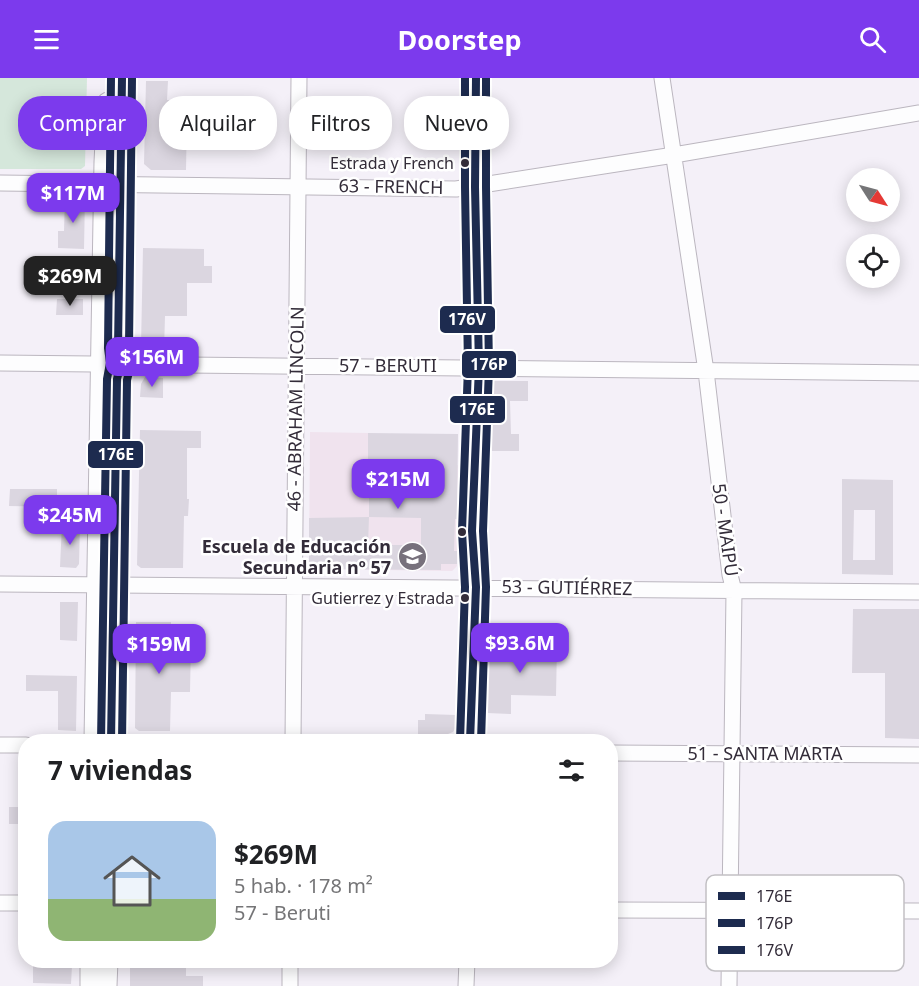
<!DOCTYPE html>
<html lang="es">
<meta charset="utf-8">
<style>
body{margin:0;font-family:"Noto Sans",sans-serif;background:#f2f2f2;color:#202124;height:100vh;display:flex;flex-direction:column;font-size:22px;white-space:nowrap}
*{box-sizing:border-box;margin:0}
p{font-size:20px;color:#757577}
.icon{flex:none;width:33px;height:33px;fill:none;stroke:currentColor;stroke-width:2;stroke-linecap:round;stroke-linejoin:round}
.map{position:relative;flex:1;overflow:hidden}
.panel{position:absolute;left:18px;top:656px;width:600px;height:234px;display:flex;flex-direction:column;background:#fff;border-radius:24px;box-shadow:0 3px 15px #0003}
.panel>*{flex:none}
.guide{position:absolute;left:18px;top:18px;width:600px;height:54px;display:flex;gap:12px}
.needle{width:39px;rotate:126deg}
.tools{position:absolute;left:846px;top:90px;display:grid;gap:12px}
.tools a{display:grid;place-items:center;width:54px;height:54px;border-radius:50%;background:#fff;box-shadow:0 3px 15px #0003;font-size:30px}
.price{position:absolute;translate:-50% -51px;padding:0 14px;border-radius:12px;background:#7c3aed;color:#fff;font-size:20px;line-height:39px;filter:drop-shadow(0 2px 3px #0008)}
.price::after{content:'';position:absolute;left:50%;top:36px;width:18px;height:14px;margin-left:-9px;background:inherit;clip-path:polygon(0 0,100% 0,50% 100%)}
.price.selected{background:#222;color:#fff}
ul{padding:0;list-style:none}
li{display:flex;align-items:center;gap:18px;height:150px;padding:0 30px}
li span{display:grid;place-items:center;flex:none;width:168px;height:120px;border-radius:18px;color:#555}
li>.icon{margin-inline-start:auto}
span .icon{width:72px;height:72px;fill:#fffc;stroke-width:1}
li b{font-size:26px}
h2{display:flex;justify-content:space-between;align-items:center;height:72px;padding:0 30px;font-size:26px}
.chip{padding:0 21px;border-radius:24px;background:#fff;box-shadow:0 3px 15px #0003;font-size:21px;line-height:54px}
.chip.selected{background:#7c3aed;color:#fff}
header{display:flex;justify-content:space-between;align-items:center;height:78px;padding:0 30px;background:#7c3aed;color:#fff;font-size:27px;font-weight:700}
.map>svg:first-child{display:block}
.education{fill:#f0e3ee}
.green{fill:#d5e7db}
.building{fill:#dbd6e0;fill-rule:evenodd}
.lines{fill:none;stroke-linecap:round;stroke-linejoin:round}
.street-casing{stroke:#bbb6bf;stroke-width:17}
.secondary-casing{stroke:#bbb6bf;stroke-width:23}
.street{stroke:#fdfdfe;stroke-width:15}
.secondary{stroke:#fdfdfe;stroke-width:21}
.bus-1-casing{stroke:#fff;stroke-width:12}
.bus-2-casing{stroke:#fff;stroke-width:12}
.bus-3-casing{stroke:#fff;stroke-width:12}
.bus-1{stroke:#1d2b4f;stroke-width:8}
.bus-2{stroke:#1d2b4f;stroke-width:8}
.bus-3{stroke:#1d2b4f;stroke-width:8}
.bus-dot{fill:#332c39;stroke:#fff;stroke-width:2}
.labels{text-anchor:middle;stroke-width:5;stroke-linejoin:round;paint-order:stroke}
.bus-label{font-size:16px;fill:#332c39;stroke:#fff;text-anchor:end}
.street-label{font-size:18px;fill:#332c39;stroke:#fff}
.poi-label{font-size:18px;font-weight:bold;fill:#332c39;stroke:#fff;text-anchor:end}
.key{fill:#fff;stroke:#c2c0c4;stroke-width:1.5}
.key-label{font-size:16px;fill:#332c39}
.line-badge{stroke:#fff;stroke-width:2}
.badge-label{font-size:16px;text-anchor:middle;font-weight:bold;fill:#fff}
</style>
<header><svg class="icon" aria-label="menu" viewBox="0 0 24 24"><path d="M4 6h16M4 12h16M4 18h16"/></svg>Doorstep<svg class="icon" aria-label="search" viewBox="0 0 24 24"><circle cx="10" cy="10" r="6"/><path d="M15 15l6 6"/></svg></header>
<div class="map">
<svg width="919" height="908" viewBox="0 0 919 908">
<rect width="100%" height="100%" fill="#f4f0f8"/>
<!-- education -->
<path class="education" d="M310,354L368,355V387H458L457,488L452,493L312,491L309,488Z"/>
<!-- green -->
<path class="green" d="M0,0H87L85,88L81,91H0Z"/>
<!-- building -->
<path class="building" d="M146,3H168L167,22H206V39H187L186,92H151L144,86Z
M65,119H85L84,171L58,170V153H64Z
M143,170L204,171V188H212V205H187V238H165L164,273H146L141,268Z
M57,221H83V237H56Z
M145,299L163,300V320L140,319L141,306Z
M489,303H528V323H510L511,356H519V373H488Z
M140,352L201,353V370H187V421H189L188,438H184L183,490H141L137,487Z
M368,355L458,356L457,441H455L454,473H457V486H441V492L309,491V440L369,439V411L381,412L382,387H368ZM369,439L421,440V467H368Z
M842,401L893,402V497L842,496ZM854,432H875V482H853Z
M10,411H57V429L9,428Z
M62,445L80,446L79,486L76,490L60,489Z
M60,524H78L77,563L60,562Z
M853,531H919V661L885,660V595H852Z
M136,544H171V564H191L190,614H171L170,653H139L135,650Z
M489,567L557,568L556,618L511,617V636L487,635Z
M26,597L77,598L76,653L58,652V613H26Z
M425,636L456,637V649L453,654L448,656H418V642H425Z
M9,729H26V746H9Z
M130,882H186V898H203V908H130Z
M33,888H72L71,906L33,905Z"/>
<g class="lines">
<defs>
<path id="street" d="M662,0L706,293L730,497L734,513L729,908
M0,105L456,111L674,77L919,35
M0,285L919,295
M0,506L919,514
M293,663L299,0
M470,663L476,509L472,453L479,289L475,109L476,0
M0,667H26
M610,675L919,677
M0,825H26
M610,832L919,833
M290,908V882
M466,908L467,882"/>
<path id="secondary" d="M95,663L105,84L108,25
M111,663L117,301L121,285L118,270L122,0
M91,908V882
M106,908L107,882"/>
</defs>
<!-- street casing -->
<use href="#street" class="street-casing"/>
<!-- secondary casing -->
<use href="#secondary" class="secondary-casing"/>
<!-- street -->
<use href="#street" class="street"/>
<!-- secondary -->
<use href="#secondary" class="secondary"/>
<defs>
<path id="bus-1" d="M111,663L117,301L121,285L118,270L122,0
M470,663L476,509L472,453L479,289L475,109L476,0"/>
<path id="bus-2" d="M122,663L127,302L131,286L129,269L132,0
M481,663L486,509L483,453L489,289L486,109V0"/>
<path id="bus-3" d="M101,663L107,301L110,285L108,270L111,0
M460,663L465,509L462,453L468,289L465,109V0"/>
</defs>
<!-- bus-1 casing -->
<use href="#bus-1" class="bus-1-casing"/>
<!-- bus-2 casing -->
<use href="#bus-2" class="bus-2-casing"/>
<!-- bus-3 casing -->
<use href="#bus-3" class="bus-3-casing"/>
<!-- bus-1 -->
<use href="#bus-1" class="bus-1"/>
<!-- bus-2 -->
<use href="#bus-2" class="bus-2"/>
<!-- bus-3 -->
<use href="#bus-3" class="bus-3"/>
</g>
<!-- icons -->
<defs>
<symbol id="school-disc" viewBox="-11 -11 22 22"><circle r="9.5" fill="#77717c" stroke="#fff"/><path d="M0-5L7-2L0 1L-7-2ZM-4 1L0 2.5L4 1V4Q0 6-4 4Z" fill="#fff"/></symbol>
</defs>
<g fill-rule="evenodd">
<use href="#school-disc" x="396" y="462" width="33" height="33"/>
</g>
<!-- markers -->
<g class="bus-dot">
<circle cx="465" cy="85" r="5"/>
<circle cx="462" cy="454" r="5"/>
<circle cx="465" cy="520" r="5"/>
</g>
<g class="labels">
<!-- bus labels -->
<g class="bus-label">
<text x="454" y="91">Estrada y French</text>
<text x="454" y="526">Gutierrez y Estrada</text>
</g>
<!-- street labels -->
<g class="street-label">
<text transform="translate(391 109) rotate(1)" y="6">63 - FRENCH</text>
<text x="388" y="294">57 - BERUTI</text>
<text transform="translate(296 331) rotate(-89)" y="6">46 - ABRAHAM LINCOLN</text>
<text transform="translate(725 452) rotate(82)" y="6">50 - MAIPÚ</text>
<text transform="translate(567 510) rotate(1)" y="6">53 - GUTIÉRREZ</text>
<text x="765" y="682">51 - SANTA MARTA</text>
</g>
<!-- poi labels -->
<g class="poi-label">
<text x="391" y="475">Escuela de Educación<tspan x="391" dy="21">Secundaria nº 57</tspan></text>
</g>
</g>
<!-- legend -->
<rect x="706" y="797" width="198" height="96" rx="9" class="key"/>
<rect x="718" y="814" width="27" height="8" fill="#1d2b4f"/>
<rect x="718" y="841" width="27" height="8" fill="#1d2b4f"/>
<rect x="718" y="868" width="27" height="8" fill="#1d2b4f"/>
<g class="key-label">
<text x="756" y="824">176E</text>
<text x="756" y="851">176P</text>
<text x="756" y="878">176V</text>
</g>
<g class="line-badge">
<rect x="439" y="227" width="57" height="29" rx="6" fill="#1d2b4f"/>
<rect x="461" y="272" width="56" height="29" rx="6" fill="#1d2b4f"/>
<rect x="449" y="317" width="57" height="29" rx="6" fill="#1d2b4f"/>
<rect x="87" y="362" width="57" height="29" rx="6" fill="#1d2b4f"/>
</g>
<g class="badge-label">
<text x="467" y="247">176V</text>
<text x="489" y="292">176P</text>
<text x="477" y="337">176E</text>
<text x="116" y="382">176E</text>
</g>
</svg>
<div class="tools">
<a><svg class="needle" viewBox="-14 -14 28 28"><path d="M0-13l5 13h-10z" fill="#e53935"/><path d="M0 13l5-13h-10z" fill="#757577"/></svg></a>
<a><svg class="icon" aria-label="locate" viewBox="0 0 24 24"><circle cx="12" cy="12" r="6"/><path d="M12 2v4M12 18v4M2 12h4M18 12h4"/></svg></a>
</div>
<b class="price" style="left:73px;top:146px">$117M</b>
<b class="price selected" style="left:70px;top:229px">$269M</b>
<b class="price" style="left:152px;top:310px">$156M</b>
<b class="price" style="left:398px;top:432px">$215M</b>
<b class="price" style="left:70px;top:468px">$245M</b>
<b class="price" style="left:520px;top:596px">$93.6M</b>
<b class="price" style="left:159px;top:597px">$159M</b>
<div class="guide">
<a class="chip selected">Comprar</a>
<a class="chip">Alquilar</a>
<a class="chip">Filtros</a>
<a class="chip">Nuevo</a>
</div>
<section class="panel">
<h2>7 viviendas<svg class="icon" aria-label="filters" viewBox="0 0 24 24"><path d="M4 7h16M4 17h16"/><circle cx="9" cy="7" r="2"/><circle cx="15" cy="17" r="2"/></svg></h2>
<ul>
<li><span style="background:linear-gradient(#a9c7e8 65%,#8fb573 0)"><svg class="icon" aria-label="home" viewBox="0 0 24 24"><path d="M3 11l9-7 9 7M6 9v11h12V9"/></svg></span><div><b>$269M</b><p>5 hab. · 178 m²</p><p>57 - Beruti</p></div></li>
</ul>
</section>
</div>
